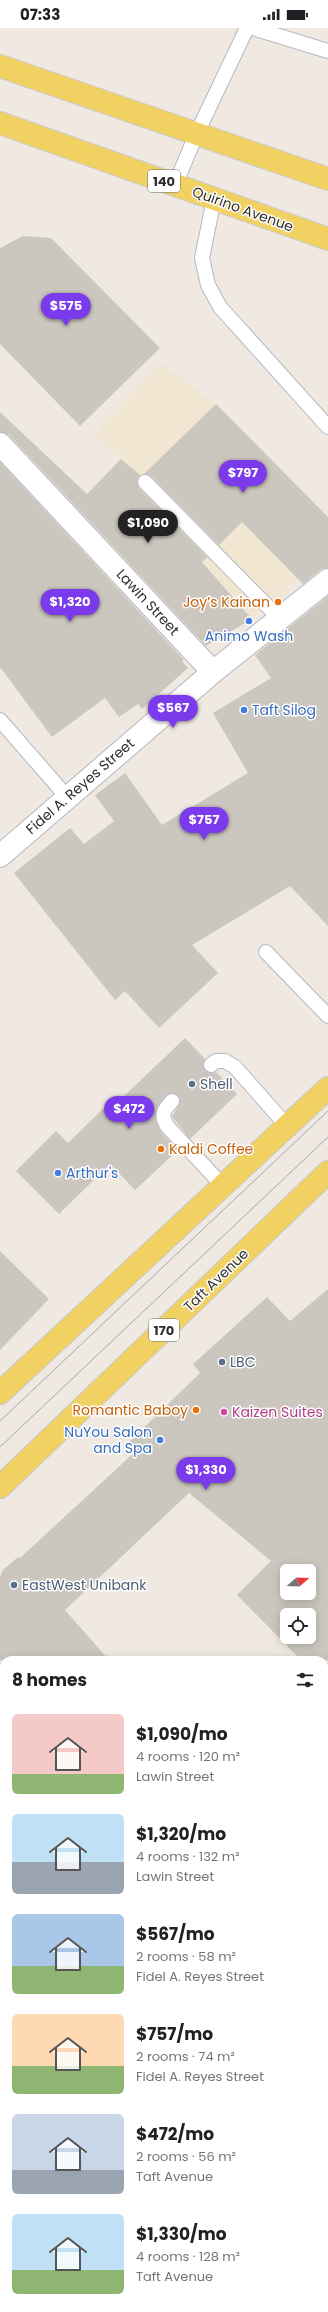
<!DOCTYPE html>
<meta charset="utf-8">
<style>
body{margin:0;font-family:Poppins,sans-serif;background:#f2f2f2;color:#202124;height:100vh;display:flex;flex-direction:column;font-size:15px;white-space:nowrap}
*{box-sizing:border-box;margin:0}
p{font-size:13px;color:#757577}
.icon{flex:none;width:22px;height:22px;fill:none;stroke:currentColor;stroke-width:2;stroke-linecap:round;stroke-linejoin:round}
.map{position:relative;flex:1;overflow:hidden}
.details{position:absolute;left:0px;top:1628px;width:328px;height:656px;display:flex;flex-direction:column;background:#fff;border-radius:12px 12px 0 0;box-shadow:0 2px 10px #0003}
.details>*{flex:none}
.needle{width:26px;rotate:71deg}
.tools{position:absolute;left:280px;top:1536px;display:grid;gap:8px}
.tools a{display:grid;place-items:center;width:36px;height:36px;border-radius:6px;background:#fff;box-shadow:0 2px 10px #0003;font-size:20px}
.price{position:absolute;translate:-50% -34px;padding:0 9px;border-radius:14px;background:#7c3aed;color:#fff;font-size:13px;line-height:26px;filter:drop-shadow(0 1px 2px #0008)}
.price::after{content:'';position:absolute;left:50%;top:24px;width:12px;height:9px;margin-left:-6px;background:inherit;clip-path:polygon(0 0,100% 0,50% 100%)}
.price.current{background:#222;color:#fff}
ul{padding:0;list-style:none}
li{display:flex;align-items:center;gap:12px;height:100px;padding:0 12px}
li span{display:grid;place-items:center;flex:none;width:112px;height:80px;border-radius:6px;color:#555}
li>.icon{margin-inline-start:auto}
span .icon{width:48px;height:48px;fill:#fffc;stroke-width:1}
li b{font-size:17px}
h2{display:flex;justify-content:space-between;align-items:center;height:48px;padding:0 12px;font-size:17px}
.status{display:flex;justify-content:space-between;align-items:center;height:28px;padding:0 20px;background:#fff;direction:ltr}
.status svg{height:11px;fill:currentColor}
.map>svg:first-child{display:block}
.education{fill:#f0e6d1}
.building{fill:#cbc7bf;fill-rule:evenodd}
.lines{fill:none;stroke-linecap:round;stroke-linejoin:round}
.lane-casing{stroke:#b4b7c1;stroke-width:16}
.street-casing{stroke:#b4b7c1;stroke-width:24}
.secondary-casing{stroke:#b4b7c1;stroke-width:24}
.primary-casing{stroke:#c9c9c9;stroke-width:24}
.lane{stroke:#fff;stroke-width:14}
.street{stroke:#fff;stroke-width:22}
.secondary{stroke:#fff;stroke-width:22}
.primary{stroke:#f2d163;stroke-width:22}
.tram{stroke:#a3a6b8;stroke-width:1}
.food-dot{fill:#e8710a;stroke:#fff;stroke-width:1.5}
.shop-dot{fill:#3f7fe0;stroke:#fff;stroke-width:1.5}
.service-dot{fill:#5c6f8a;stroke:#fff;stroke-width:1.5}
.hotel-dot{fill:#d1479c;stroke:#fff;stroke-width:1.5}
.labels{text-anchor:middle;stroke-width:3;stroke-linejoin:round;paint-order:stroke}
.shield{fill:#fff;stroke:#6d6d6d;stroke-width:1}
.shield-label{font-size:13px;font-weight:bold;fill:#2e2e2e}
.street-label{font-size:14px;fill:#2e2e2e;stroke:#fff}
.food-label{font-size:14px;fill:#c56008;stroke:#fff;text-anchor:end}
.shop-label{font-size:14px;fill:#366cbe;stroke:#fff;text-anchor:start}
.service-label{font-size:14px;fill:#4e5e75;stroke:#fff;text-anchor:start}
.hotel-label{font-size:14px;fill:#b23c85;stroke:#fff;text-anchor:start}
</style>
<div class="status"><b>07:33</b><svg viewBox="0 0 49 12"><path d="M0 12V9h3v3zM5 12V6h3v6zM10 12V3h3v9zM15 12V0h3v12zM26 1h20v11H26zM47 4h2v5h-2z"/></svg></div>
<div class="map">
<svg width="328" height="2284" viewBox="0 0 328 2284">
<rect width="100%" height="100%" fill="#efe9e1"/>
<!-- education -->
<path class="education" d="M161,335L216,376L328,489V524L252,591L208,539L144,473L138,445L94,406Z"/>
<!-- building -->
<path class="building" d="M23,208L51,210L160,320L80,398L0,316V220Z
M216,376L328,489V540L320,542L303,556L242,494L219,517L151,448L144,446Z
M0,384L87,466L121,431L140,447L137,452L139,460L207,529L202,534L252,591L206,618L9,407L0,404Z
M0,434L184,632L182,633L188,640L142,681L138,676L119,689L105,670L52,709L0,639Z
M328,568V898L290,858L192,917L218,945L159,1000L125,963L115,972L14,845L70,800L84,816L114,793L95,767L125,745L162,797L248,745L213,685L271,650L255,627Z
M185,1010L205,1031L203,1038L205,1043L212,1045L216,1044L237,1066L190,1111L172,1089L180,1075V1070L173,1065L166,1067L156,1081V1093L161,1104L178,1122L135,1162L110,1136L59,1186L16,1143L56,1103L68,1115L117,1067L121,1071Z
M0,1223L49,1271L0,1322Z
M328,1261V1632H301L237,1567L271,1533L189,1465L65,1582L109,1632H0V1549L3,1542L18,1529L20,1530L138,1421L129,1414L200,1345L193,1336L267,1269L290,1293ZM287,1543H309V1565H287ZM287,1587H309V1609H287Z"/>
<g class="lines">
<defs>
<path id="lane" d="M253,0L328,23
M175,157L196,107L247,0
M214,171L202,230L208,257L220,279L328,399
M145,454L279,590
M0,692L67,769
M266,924L328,988
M211,1037L216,1033H225L235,1039L287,1098
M172,1073C164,1082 160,1086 167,1098L223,1158
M324,1791L328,1795"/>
<path id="street" d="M0,416L213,644
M0,828L213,644L328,552
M324,2241L328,2246"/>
<path id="secondary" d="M324,1780L328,1777
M0,2089L4,2085"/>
<path id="primary" d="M0,38L328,151
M0,95L328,211
M0,1365L328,1060
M0,1459L328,1144"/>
</defs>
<!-- lane casing -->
<use href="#lane" class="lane-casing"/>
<!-- street casing -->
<use href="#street" class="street-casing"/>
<!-- secondary casing -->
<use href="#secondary" class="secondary-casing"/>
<!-- primary casing -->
<use href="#primary" class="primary-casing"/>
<!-- lane -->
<use href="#lane" class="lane"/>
<!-- street -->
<use href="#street" class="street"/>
<!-- secondary -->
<use href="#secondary" class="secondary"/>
<!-- primary -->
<use href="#primary" class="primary"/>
<!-- tram -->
<path class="tram" d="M0,1393L328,1083
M0,1419L328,1109"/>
</g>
<!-- markers -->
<g class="food-dot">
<circle cx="278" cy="574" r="4"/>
<circle cx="161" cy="1121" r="4"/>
<circle cx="196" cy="1382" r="4"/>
</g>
<g class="shop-dot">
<circle cx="249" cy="593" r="4"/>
<circle cx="244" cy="682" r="4"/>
<circle cx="58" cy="1145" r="4"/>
<circle cx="160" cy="1412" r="4"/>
</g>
<g class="service-dot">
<circle cx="192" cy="1056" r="4"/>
<circle cx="222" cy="1334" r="4"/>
<circle cx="14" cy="1557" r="4"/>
</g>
<circle class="hotel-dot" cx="224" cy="1384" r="4"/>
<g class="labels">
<!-- shield labels -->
<g class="shield">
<rect x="148" y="142" width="32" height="22" rx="3"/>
<rect x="149" y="1291" width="30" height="22" rx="3"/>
</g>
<g class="shield-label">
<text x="164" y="158">140</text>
<text x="164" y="1307">170</text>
</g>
<!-- street labels -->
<g class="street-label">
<text transform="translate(243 181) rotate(20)" y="5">Quirino Avenue</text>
<text transform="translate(148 574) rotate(47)" y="5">Lawin Street</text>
<text transform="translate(80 758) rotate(-41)" y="5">Fidel A. Reyes Street</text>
<text transform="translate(216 1252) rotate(-44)" y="5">Taft Avenue</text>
</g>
<!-- food labels -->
<g class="food-label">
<text x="270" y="579">Joy’s Kainan</text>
<text x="169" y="1126" text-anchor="start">Kaldi Coffee</text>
<text x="188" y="1387">Romantic Baboy</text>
</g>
<!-- shop labels -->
<g class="shop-label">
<text x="249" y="613" text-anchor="middle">Animo Wash</text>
<text x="252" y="687">Taft Silog</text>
<text x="66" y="1150">Arthur's</text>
<text x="152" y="1409" text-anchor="end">NuYou Salon<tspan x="152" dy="16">and Spa</tspan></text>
</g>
<!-- service labels -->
<g class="service-label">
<text x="200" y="1061">Shell</text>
<text x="230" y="1339">LBC</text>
<text x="22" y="1562">EastWest Unibank</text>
</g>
<!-- hotel labels -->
<g class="hotel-label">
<text x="232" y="1389">Kaizen Suites</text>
</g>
</g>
</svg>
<div class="tools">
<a><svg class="needle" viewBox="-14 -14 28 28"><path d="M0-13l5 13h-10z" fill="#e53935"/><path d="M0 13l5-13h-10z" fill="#757577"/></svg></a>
<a><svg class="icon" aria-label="locate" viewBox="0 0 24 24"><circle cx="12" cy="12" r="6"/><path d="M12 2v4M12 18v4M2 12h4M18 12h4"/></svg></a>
</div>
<b class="price" style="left:66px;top:299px">$575</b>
<b class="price" style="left:243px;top:466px">$797</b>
<b class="price current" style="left:148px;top:516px">$1,090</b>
<b class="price" style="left:70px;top:595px">$1,320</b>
<b class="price" style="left:173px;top:701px">$567</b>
<b class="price" style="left:204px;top:813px">$757</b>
<b class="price" style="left:129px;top:1102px">$472</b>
<b class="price" style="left:206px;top:1463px">$1,330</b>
<section class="details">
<h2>8 homes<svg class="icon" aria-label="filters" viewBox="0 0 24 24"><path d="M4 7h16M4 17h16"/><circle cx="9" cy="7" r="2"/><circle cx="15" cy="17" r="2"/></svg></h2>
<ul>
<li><span style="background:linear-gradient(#f6c9c9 75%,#8fb573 0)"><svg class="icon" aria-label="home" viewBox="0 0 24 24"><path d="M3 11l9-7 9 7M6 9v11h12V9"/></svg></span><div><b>$1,090/mo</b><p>4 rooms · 120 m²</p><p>Lawin Street</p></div></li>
<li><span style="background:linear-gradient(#bfe0f5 60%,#9aa5b1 0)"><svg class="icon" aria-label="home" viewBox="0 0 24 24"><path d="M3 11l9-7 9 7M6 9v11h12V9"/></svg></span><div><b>$1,320/mo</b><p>4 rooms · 132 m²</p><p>Lawin Street</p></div></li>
<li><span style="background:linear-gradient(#a9c7e8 65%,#8fb573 0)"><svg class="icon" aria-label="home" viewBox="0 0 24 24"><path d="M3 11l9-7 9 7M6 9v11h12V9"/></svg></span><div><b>$567/mo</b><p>2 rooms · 58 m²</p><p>Fidel A. Reyes Street</p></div></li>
<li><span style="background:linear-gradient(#ffd9b3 65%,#8fb573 0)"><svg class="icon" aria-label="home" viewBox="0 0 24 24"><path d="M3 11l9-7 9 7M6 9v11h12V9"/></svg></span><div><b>$757/mo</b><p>2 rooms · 74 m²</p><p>Fidel A. Reyes Street</p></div></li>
<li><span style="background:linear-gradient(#c9d6e8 70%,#9aa5b1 0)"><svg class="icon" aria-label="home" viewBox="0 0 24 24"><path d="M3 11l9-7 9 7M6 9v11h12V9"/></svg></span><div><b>$472/mo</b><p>2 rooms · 56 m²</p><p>Taft Avenue</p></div></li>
<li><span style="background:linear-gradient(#bfe0f5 70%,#8fb573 0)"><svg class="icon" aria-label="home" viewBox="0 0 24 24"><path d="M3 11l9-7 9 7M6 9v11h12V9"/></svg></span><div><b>$1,330/mo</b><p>4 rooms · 128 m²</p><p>Taft Avenue</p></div></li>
</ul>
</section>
</div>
